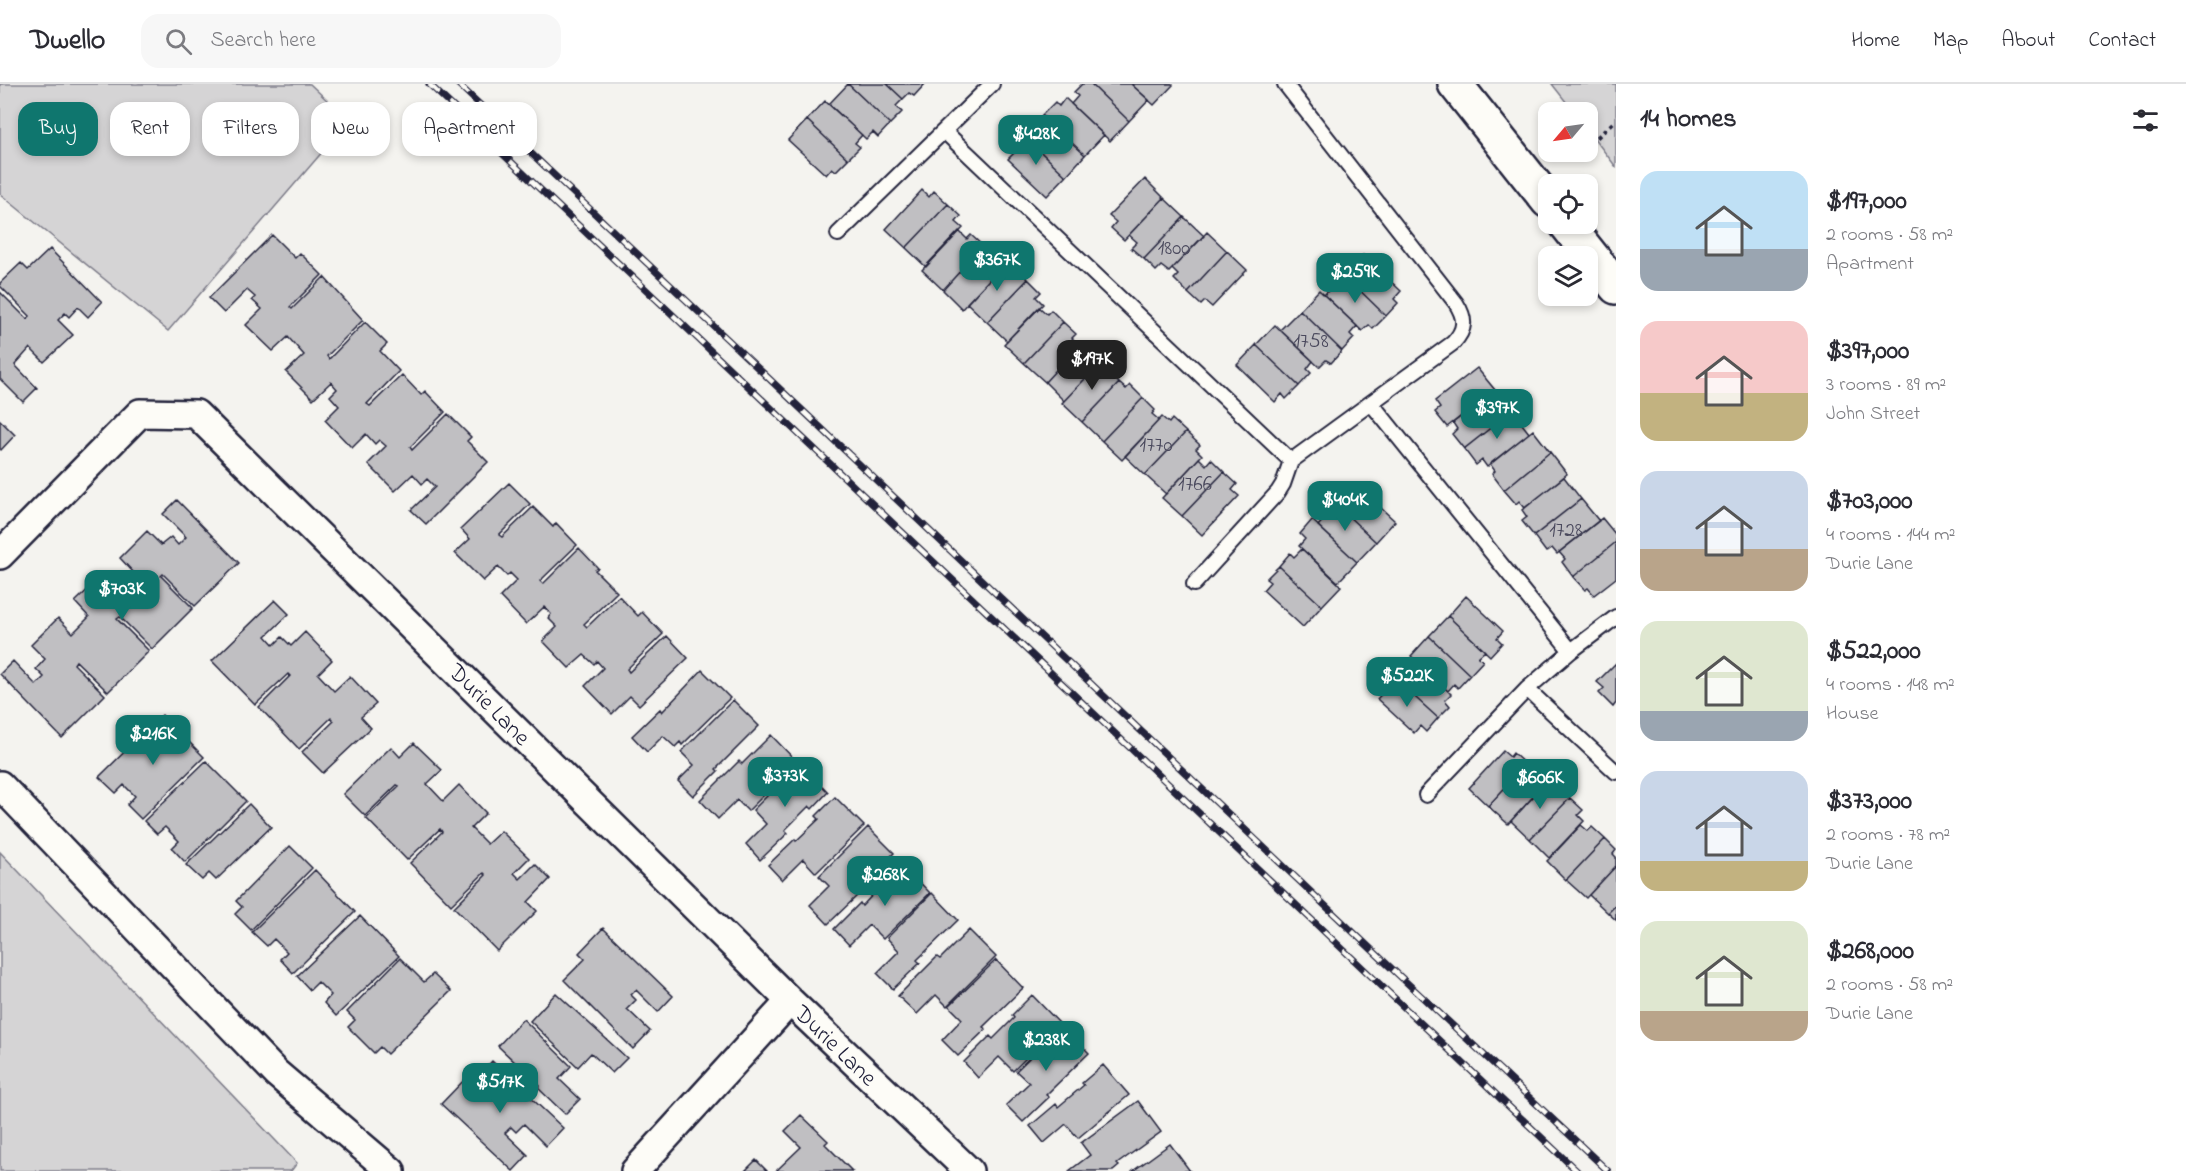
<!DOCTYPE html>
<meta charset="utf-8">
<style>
body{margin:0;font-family:"Indie Flower",sans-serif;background:#f7f7f7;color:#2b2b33;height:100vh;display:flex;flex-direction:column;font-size:22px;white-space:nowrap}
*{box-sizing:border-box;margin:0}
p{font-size:20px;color:#7c7c81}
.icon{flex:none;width:33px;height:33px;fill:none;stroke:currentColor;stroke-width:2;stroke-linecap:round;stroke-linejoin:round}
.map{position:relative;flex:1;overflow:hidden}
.drawer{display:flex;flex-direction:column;background:#fff;width:570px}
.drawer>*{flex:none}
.top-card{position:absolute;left:18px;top:18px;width:570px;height:54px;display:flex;gap:12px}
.needle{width:39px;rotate:241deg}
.fabs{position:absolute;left:1538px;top:18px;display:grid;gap:12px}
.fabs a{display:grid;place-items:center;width:60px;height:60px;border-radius:12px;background:#fff;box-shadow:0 3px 9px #0003;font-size:30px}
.price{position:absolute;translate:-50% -51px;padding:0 14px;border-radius:12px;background:#0f766e;color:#fff;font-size:20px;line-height:39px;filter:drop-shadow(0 2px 3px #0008)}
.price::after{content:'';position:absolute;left:50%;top:36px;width:18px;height:14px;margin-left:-9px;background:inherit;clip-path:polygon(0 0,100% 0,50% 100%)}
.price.on{background:#222;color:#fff}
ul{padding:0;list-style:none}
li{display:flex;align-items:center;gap:18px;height:150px;padding:0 24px}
li span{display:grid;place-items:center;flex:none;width:168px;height:120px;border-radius:18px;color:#555}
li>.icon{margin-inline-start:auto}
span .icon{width:72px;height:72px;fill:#fffc;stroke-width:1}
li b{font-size:26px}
h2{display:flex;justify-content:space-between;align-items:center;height:72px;padding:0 24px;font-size:26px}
.pill{padding:0 21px;border-radius:18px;background:#fff;box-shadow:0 3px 9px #0003;font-size:21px;line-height:54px}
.pill.on{background:#0f766e;color:#fff}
header{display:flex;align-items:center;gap:36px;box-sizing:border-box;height:84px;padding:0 30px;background:#fff;border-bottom:2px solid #e1e1e2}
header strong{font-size:28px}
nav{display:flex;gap:33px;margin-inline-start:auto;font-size:21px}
.search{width:420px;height:54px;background:#f7f7f7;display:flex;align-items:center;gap:15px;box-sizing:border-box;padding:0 21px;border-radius:18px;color:#7c7c81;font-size:22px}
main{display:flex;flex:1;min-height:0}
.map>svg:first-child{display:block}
.green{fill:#d5d4d5;stroke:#7c7b88;stroke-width:1.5}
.building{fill:#c0bfc2;stroke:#22223b;stroke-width:1.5}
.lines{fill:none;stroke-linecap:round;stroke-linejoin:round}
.service-casing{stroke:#22223b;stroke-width:18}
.minor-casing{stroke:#22223b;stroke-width:32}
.secondary-casing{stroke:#22223b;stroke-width:38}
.path{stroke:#22223b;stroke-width:4;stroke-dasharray:4.5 4.5;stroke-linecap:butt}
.service{stroke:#fdfcf7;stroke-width:14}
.minor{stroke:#fdfcf7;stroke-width:27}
.secondary{stroke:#fdfcf7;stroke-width:33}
.rail-casing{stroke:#22223b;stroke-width:7}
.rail{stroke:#fdfcf7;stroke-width:4.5;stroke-dasharray:14;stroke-linecap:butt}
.labels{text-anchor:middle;stroke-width:4.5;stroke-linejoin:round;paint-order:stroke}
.number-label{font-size:21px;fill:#4a495d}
.street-label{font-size:24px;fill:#22223b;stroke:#fdfcf7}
</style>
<header>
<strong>Dwello</strong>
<div class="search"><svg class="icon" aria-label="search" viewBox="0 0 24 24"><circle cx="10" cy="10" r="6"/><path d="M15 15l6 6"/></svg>Search here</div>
<nav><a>Home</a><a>Map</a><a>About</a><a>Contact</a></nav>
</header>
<main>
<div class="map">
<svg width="1616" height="1087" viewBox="0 0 1616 1087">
<rect width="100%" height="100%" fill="#f4f3ef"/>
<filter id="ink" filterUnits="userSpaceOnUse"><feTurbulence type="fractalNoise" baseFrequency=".0167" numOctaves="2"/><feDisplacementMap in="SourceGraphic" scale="12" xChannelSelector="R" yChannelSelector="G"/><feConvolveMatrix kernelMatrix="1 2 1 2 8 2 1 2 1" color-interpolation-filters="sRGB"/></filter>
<g filter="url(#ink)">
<!-- green -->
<path class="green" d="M0,0H310L349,37L168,247L0,110Z
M1552,0H1616V83L1587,45V28H1574Z
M0,768L297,1079L291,1087H0Z"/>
<!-- building -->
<path class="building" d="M848,0H887L903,15L896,22L902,28L890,40Z
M848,0L890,40L878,53L873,48L866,55L829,20Z
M887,0H925L914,12L909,9L903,15Z
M1082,0H1091L1129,37L1110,57L1071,20L1078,12L1074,8Z
M1091,0H1131L1149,16L1129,37Z
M1131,0H1172L1173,1L1154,21Z
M1065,14L1104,51L1085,71L1042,31L1055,18L1059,22Z
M825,17L862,51L855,59L860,63L848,75L807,36Z
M1042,31L1085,71L1066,92L1027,55L1035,47L1031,44Z
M807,36L848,75L836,87L832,84L826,91L788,56Z
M1023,51L1066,92L1047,112L1008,75L1015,68L1011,64Z
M1145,95L1164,114L1124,156L1111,144L1116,138L1109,132Z
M922,106L929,113L934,107L948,120L906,164L886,145Z
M1164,114L1184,133L1144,175L1131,164L1137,158L1129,151Z
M948,120L961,132L956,138L963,144L926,183L906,164Z
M1184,133L1204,152L1169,188L1161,182L1156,187L1144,175Z
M959,147L967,155L971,151L983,162L943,206L922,186Z
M1207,148L1227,167L1188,209L1174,195L1178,191L1172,185Z
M272,151L295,174L300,169L322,191L290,223L292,225L324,193L363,236L327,272L329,275L365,238L387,260L380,267L399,287L367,320L370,322L402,291L421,311L425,307L445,328L410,363L412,366L448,330L471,353L467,357L488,378L426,440L411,426L435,403L427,395L422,400L413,390L395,407L368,380L386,362L379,356L375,360L366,350L352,364L325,336L339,322L330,312L337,305L331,298L313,315L286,288L304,271L288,253L273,267L246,241L262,225L252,216L255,213L247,206L224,229L209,214Z
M983,162L996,174L992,178L999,185L962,225L943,206Z
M50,165L102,218L88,233L78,223L69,233L65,229L58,236L73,251L44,278L30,264L15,281L37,304L23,318L0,295V208L27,235L30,232L0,202V199L21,179L28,186Z
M1227,167L1247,186L1212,223L1205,217L1201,221L1188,209Z
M1363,171L1401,207L1394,215L1398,219L1386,232L1344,191Z
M1002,182L1010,188L1015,183L1028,195L987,238L967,219Z
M1344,191L1386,232L1373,245L1369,241L1362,247L1324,211Z
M1028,195L1041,208L1036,213L1043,220L1007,257L987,238Z
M1319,206L1357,242L1350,250L1354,254L1342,267L1300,226Z
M1039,223L1047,230L1051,226L1063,238L1024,279L1004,260Z
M1300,226L1342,267L1331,279L1326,276L1319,283L1280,246Z
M1063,238L1076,250L1072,254L1079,261L1045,298L1024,279Z
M1275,241L1313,277L1307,285L1311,289L1299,302L1256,261Z
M1079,261L1086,267L1090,263L1103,276L1064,317L1045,298Z
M1256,261L1299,302L1286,315L1282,310L1275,318L1237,281Z
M1103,276L1116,288L1112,292L1119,299L1082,338L1062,319Z
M1477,284L1495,306L1447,343L1435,328L1440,324L1435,317Z
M1119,299L1126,305L1130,301L1143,314L1102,357L1082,338Z
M1495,306L1512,327L1464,365L1452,350L1457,345L1453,339Z
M1143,314L1155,326L1152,330L1159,336L1122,376L1102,357Z
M1512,327L1529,349L1487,383L1482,376L1476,381L1464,365Z
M1162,333L1169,339L1172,335L1186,348L1145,391L1125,372Z
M0,336L15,351L1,366L0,365Z
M1533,346L1550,368L1504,406L1492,390L1495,387L1490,380Z
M1186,348L1200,361L1196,365L1202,371L1166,410L1145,391Z
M1550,368L1567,390L1525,424L1519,417L1516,420L1504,406Z
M1199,374L1206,381L1211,375L1224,388L1182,432L1162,414Z
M1224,388L1237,400L1232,406L1239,412L1202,451L1182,432Z
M1564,393L1581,415L1534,452L1522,437L1527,433L1522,426Z
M509,399L530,420L499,451L502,453L533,423L553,443L556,439L577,461L540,497L543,500L579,464L598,484L595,486L617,508L584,540L587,543L619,512L638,532L642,528L663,550L627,585L629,588L667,552L688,574L639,621L630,612L612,630L585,602L603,584L597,577L594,580L584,571L569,584L543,557L557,543L548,534L551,530L544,523L526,540L500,513L517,496L510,489L507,492L498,483L483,497L455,469L470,455L461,445Z
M1356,401L1395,437L1376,458L1331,416L1343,403L1349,408Z
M1581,415L1599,437L1557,470L1552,464L1546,468L1534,452Z
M177,416L239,479L195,522L163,490L161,492L193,524L152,565L120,533L117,535L149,567L108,608L76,577L74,580L105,611L62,654L0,590L13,577L36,601L44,593L36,585L45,575L31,561L58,534L73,549L89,533L75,518L103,491L117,505L134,489L120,474L147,447L161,461L171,453L178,461L186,453L163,430Z
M1331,416L1376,458L1357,478L1318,442L1325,434L1319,429Z
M1602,434L1616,451V458L1573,493L1562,478L1565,475L1559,468Z
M1312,436L1357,478L1338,498L1299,462L1305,455L1300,450Z
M1616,458V494L1594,511L1588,504L1585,506L1573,493Z
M1302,465L1341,502L1322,522L1279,482L1290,469L1294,473Z
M1279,482L1322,522L1303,543L1263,506L1270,498L1266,495Z
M1466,512L1503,547L1497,554L1502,559L1490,572L1448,532Z
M275,516L289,530L266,552L274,561L282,553L291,562L305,548L332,576L318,590L334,607L350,592L376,620L361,633L371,644L323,689L302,668L334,637L331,634L299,665L259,623L290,592L288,590L255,621L212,577Z
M1448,532L1485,567L1478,573L1483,577L1470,591L1429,552Z
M1429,552L1470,591L1458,604L1454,600L1448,607L1411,572Z
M1414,575L1451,610L1445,616L1450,622L1438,634L1395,595Z
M1616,579V619L1613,623L1599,609L1604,604L1597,598Z
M702,586L730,614L682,661L680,658L675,663L663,652L647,668L632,652L660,625L662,628Z
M1395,595L1438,634L1426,648L1420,642L1414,649L1377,615Z
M733,616L759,642L716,685L718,687L693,712L678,697L694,681L681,668Z
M162,631L204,673L141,735L127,721L135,712L124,701L116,709L99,693Z
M771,651L797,678L748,727L737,716L718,735L700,716L739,677L742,680Z
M414,659L442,686L427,700L443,717L459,701L486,729L471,744L487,760L501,747L529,774L514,789L520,795L535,780L550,795L528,818L537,827L497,867L454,823L486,791L484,789L451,821L410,779L442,748L440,745L407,776L366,734L399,702L397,701L365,732L343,710L391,663L400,673Z
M1503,667L1510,673L1513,669L1526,681L1488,722L1469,704Z
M206,677L246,717L185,778L172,764L179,757L165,743L157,750L144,737Z
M800,679L828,708L812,725L809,722L785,746L788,749L760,776L746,760L766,740L753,726Z
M1526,681L1538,692L1535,696L1542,703L1508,740L1488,722Z
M1545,700L1552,706L1557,701L1570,714L1530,755L1511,737Z
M835,713L864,742L816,789L803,775L782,796L768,781L795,755L796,757L819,735L816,732Z
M1570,714L1583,726L1578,731L1584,737L1549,774L1530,755Z
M249,720L271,743L216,796L209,789L202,796L186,781Z
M1581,741L1588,747L1592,743L1605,755L1566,796L1547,777Z
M868,743L894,769L855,808L858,811L828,840L810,821L829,802L819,792Z
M1605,755L1616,766L1613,770L1616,773V782L1586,814L1566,796Z
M290,762L312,784L251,846L235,830L242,823L236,817Z
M902,780L930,809L883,855L869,841L849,861L834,845L860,819L862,822Z
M1616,782V821L1608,829L1589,811Z
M315,786L355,828L293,889L280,875L287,868L274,855L267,862L252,848Z
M932,809L958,836L917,876L920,879L893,905L877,889L899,867L887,854Z
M1616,821V836L1608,829Z
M360,832L399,872L336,932L324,919L331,911L318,898L310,906L297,892Z
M603,844L673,912L658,928L636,906L631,911L636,916L627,925L650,947L633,965L564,896L585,875L579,869Z
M969,846L996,873L947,922L936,911L917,930L898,912L937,873L940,875Z
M400,874L424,898L433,890L451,907L387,970L380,963L374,969L348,943L355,936L347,928Z
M996,876L1023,904L983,943L986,945L958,972L942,956L962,935L949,922Z
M556,909L627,974L612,989L591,969L578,983L530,937Z
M1032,911L1060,940L1013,987L999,973L978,994L964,978L990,952L993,955L1014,934L1012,931Z
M523,935L571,982L559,995L580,1015L565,1030L538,1004L540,1002L498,962Z
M1062,942L1089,969L1046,1011L1049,1013L1023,1038L1006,1021L1029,999L1016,987Z
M492,977L563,1044L546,1062L524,1040L516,1048L511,1043L505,1049L528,1071L513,1087L441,1020L466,994L471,999Z
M1103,981L1129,1011L1078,1054L1066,1040L1044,1059L1030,1042L1056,1020L1058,1023L1084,1001L1082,999Z
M1138,1017L1161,1048L1117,1080L1119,1082L1113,1087H1069L1090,1071L1081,1059Z
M801,1031L828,1057L825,1060L852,1087H776L801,1063L785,1047Z
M1170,1060L1190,1087H1133Z
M756,1076L767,1087H745Z"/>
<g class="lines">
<defs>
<path id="service" d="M944,47L1291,377
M838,150L992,0
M1371,319L1571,567
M1194,500L1278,408L1283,400L1291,377L1453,259C1466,245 1466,235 1456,219L1285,0
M1527,605L1616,688
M1426,711L1527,605L1571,567L1616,533"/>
<path id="minor" d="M0,471L140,329L196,330L790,917L969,1087
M0,701L276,989L391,1087
M635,1087L790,917"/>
<path id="secondary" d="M1455,0L1548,117
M1566,140L1616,203"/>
</defs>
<!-- service casing -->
<use href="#service" class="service-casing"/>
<!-- minor casing -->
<use href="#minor" class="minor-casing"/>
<!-- secondary casing -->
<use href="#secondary" class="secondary-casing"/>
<!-- path -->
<path class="path" d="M1590,60L1616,36"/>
<!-- service -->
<use href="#service" class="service"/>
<!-- minor -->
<use href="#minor" class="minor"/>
<!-- secondary -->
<use href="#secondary" class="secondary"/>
<defs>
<path id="rail" d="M429,0L1577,1087
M458,0L1388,881L1608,1087"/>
</defs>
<!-- rail casing -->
<use href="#rail" class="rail-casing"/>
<!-- rail -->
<use href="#rail" class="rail"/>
</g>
</g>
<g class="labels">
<!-- number labels -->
<g class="number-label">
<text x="1174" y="170">1800</text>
<text x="1311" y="263">1758</text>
<text x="1156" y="367">1770</text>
<text x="1195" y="406">1766</text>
<text x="1566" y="452">1728</text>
</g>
<!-- street labels -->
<g class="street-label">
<text transform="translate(490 620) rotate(45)" y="8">Durie Lane</text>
<text transform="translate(836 961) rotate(44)" y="8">Durie Lane</text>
</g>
</g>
</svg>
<div class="fabs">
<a><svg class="needle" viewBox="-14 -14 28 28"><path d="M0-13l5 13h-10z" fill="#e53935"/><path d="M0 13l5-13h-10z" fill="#7c7c81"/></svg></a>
<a><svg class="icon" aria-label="locate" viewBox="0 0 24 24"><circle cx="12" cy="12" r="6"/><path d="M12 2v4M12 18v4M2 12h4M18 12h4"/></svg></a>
<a><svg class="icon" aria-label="layers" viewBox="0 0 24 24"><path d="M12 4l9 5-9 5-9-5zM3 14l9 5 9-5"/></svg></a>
</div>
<b class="price" style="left:1036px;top:82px">$428K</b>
<b class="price" style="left:997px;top:208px">$367K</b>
<b class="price" style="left:1355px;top:220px">$259K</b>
<b class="price on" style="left:1092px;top:307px">$197K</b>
<b class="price" style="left:1497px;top:356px">$397K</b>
<b class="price" style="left:1345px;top:448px">$404K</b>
<b class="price" style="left:122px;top:537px">$703K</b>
<b class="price" style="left:1407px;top:624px">$522K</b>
<b class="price" style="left:153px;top:682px">$216K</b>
<b class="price" style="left:785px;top:724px">$373K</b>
<b class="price" style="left:1540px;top:726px">$606K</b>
<b class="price" style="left:885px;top:823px">$268K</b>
<b class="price" style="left:1046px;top:988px">$238K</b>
<b class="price" style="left:500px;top:1030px">$517K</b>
<div class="top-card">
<a class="pill on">Buy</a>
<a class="pill">Rent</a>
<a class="pill">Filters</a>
<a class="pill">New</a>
<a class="pill">Apartment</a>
</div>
</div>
<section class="drawer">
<h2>14 homes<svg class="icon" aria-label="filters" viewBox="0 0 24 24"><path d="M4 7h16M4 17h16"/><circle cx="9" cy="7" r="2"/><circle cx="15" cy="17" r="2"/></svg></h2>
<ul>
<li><span style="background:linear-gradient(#bfe0f5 65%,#9aa5b1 0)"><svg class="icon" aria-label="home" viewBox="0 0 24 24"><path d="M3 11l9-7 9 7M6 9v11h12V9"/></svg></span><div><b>$197,000</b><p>2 rooms · 58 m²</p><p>Apartment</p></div></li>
<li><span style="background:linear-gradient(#f6c9c9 60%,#c2b280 0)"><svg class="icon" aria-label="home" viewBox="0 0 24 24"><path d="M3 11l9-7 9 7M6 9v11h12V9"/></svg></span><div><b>$397,000</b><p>3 rooms · 89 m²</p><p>John Street</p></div></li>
<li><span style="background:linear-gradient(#c9d6e8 65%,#b9a48a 0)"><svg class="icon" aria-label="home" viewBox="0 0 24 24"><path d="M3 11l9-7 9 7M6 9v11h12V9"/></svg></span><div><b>$703,000</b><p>4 rooms · 144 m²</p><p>Durie Lane</p></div></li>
<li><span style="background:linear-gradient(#dfe7d0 75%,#9aa5b1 0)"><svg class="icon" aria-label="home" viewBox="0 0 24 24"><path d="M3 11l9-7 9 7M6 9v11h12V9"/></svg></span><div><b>$522,000</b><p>4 rooms · 148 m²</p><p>House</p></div></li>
<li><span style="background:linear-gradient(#c9d6e8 75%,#c2b280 0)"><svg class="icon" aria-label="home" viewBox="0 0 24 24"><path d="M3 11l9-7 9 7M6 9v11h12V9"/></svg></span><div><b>$373,000</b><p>2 rooms · 78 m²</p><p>Durie Lane</p></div></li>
<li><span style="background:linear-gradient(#dfe7d0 75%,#b9a48a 0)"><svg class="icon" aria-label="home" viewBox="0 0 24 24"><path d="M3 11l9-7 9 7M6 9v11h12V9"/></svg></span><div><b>$268,000</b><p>2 rooms · 58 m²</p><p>Durie Lane</p></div></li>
</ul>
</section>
</main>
